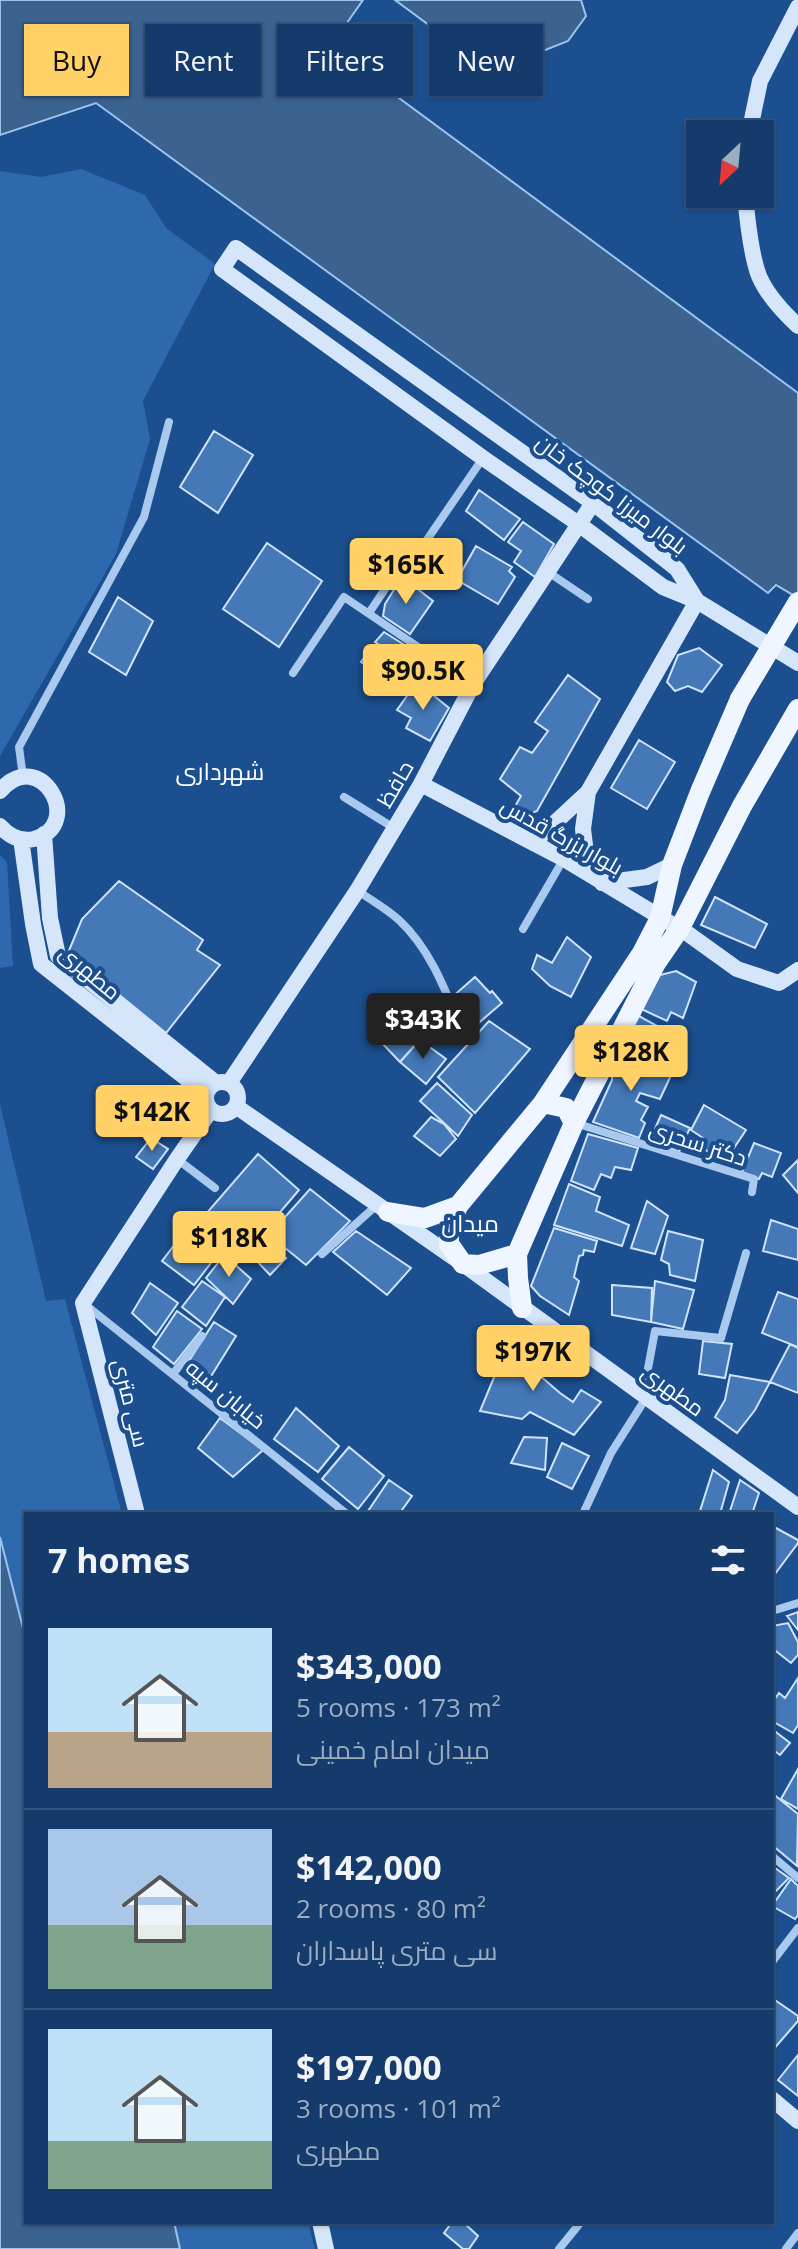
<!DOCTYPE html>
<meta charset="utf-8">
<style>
body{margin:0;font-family:"Open Sans",Cairo,sans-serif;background:#214673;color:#f1f3f6;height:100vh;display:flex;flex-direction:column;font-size:30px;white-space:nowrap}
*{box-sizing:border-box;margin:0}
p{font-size:26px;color:#9dadc1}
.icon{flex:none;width:44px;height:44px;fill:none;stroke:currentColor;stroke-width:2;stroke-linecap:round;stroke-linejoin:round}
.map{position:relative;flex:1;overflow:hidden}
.drawer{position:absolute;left:24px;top:1512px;width:750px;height:712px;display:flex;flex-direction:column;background:#143b6b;border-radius:0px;box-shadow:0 2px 6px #0004,0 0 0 2px #33557e}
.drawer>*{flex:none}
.guide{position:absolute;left:24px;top:24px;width:750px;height:72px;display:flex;gap:16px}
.needle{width:52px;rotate:206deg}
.tools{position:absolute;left:686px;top:120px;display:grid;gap:16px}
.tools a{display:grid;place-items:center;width:88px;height:88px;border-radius:0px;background:#143b6b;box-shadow:0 2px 6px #0004,0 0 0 2px #33557e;font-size:40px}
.price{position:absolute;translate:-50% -68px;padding:0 18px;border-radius:8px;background:#ffd166;color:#111;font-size:26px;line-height:52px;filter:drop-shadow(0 2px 4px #0008)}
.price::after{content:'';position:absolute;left:50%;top:48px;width:24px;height:18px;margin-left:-12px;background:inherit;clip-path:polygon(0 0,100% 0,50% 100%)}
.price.selected{background:#222;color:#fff}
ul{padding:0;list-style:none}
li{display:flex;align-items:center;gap:24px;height:200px;padding:0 24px}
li+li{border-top:2px solid #33557e}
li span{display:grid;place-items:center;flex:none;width:224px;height:160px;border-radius:0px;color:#555}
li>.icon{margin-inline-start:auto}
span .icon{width:96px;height:96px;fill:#fffc;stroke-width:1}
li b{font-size:34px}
h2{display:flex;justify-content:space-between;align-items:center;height:96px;padding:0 24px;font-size:34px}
.pill{padding:0 28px;border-radius:0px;background:#143b6b;box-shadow:0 2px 6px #0004,0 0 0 2px #33557e;font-size:28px;line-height:72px}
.pill.selected{background:#ffd166;color:#111}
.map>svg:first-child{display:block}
.green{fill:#2e69ad}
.water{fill:#3c6290;stroke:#9cc4f0;stroke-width:2}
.building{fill:#4478b7;stroke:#cfe3fa;stroke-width:2}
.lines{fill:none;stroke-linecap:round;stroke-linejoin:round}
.street{stroke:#a9c9ee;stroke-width:8}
.secondary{stroke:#d6e6fa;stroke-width:16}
.primary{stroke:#f0f6ff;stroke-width:20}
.primary-bridge{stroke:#f0f6ff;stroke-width:20}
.labels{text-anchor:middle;stroke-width:8;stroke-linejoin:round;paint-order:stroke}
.street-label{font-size:22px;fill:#fff;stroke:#1b4f8f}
.neighbourhood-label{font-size:24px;fill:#fff;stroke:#1b4f8f}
</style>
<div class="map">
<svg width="798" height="2249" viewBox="0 0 798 2249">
<rect width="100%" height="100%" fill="#1b4f8f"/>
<!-- green -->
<path class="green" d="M81,169L145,195L166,228L215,264L143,401L150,439L116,554L0,756V171L41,177Z
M0,855L7,862L13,966L0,968Z
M0,1104L46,1301L65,1299L122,1514H26V1640L0,1537Z
M174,2222H308L315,2249H180Z"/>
<!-- water -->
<path class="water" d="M0,0H363L330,47L798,393V598L776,585L768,593L96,103L0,135Z
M395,0H581L586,16L568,41L540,52L510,85Z
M0,1537L26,1640V2222H174L180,2249H0Z"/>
<!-- building -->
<path class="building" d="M214,431L253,455L218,513L180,487Z
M479,490L520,519L504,540L466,511Z
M523,522L554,544L535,577L514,562L521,551L508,542Z
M267,543L322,581L279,647L223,609Z
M476,546L512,567L509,571L515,577L498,604L457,580Z
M402,577L433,601L410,634L383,616L385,604Z
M118,597L153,621L126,675L89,652Z
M384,632L414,651L392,682L361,662L372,647L378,652L381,646L375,642Z
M699,648L722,665L702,692L688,686L675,691L667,682L678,655Z
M568,675L600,699L537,811L518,819L510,815L521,796L500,779L520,747L532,753L548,731L535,722Z
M417,682L449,708L430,741L406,728L411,718L397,710Z
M639,740L675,762L647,809L611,788Z
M119,881L203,940L197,950L220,965L166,1033L68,953L82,919Z
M715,897L767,924L755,948L701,925Z
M567,937L591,957L571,997L550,986L532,969L537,955L552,963Z
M676,971L696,982L683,1018L671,1012L667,1021L637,1007L652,977Z
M475,977L490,993L492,991L502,1003L475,1026L451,998Z
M405,1006L417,1015L423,1010L436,1021L400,1062L378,1039Z
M637,1015L670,1033L655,1060L622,1041Z
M489,1021L530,1049L475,1113L438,1077Z
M420,1040L446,1059L426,1084L400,1062Z
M624,1047L645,1060L673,1071L660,1099L640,1093L636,1101L648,1107L641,1120L645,1123L639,1138L593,1122L612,1080V1074Z
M437,1083L472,1115L458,1136L420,1101Z
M704,1105L746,1130L726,1160L701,1148L703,1138L691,1130Z
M661,1115L690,1128L679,1152L650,1140Z
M431,1117L444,1124L456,1139L440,1156L414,1136Z
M588,1134L638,1148L631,1170L615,1167L611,1178L601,1174L594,1190L571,1181Z
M151,1138L168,1149L153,1169L136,1157Z
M754,1143L781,1153L772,1177L762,1173L759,1179L742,1172Z
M258,1154L299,1190L239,1260L199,1222Z
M798,1160V1193L783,1175Z
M569,1184L600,1197L596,1211L629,1225L622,1246L554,1225Z
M310,1189L350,1221L306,1265L269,1235Z
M647,1201L668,1216L655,1254L631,1248Z
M771,1220L798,1229V1260L763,1251Z
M554,1228L597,1241L594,1252L584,1250L583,1255L579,1256L574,1277L579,1281L569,1315L540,1296L531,1286Z
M356,1231L411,1268L387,1295L333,1252Z
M668,1231L703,1240L695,1281L670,1275L669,1264L661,1260Z
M179,1239L211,1263L194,1285L162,1261Z
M269,1243L286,1258L270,1275L253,1257Z
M222,1258L229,1259L251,1279L233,1304L206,1278Z
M202,1281L225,1297L206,1326L182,1307Z
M655,1281L694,1290L683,1329L651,1322Z
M150,1283L178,1303L156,1335L132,1313Z
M612,1285L652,1288L651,1322L612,1315Z
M778,1292L798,1299V1347L762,1333Z
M177,1311L202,1329L174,1364L153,1347Z
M214,1322L236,1336L205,1386L185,1367Z
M516,1339L538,1352L531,1368L560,1393L573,1402L581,1390L601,1402L574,1435L530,1412L522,1419L480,1411L507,1346Z
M703,1341L732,1344L725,1378L699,1374Z
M790,1344L798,1348V1393L770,1382Z
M730,1375L770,1382L755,1410L737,1433L715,1417L725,1400Z
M296,1408L339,1446L318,1472L274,1439Z
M220,1418L263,1450L233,1477L198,1448Z
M524,1437L547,1438L545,1470L511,1463Z
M562,1443L589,1456L572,1489L547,1477Z
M349,1447L384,1476L358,1509L322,1479Z
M713,1470L729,1482L720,1514H699Z
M389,1480L412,1496L399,1514H366Z
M740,1480L759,1493L752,1514H729Z
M774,1527L798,1540V1543L775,1574L772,1572V1531Z
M798,1612V1630L787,1616Z
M788,1623L798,1642V1655L791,1663L772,1648V1626Z
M798,1678V1725L793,1733L772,1721V1703L779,1693L785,1698Z
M772,1729L790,1743L780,1755L772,1749Z
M798,1769V1809L781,1799Z
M772,1793L798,1814L797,1866L772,1845Z
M775,1868L789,1878L775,1892L772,1888V1872Z
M791,1879L798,1886V1915L795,1919L772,1906Z
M772,1998L798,2016V2021L772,2051Z
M798,2055V2096L778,2080Z
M452,2222H463L478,2236L469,2249H463L444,2233Z"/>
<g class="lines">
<!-- street -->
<path class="street" d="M548,572L588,599
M369,613L397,571L409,566L483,458
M293,673L344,597L473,684
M23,777L19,747L144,517L169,422
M344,797L394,828
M358,891C371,900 387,909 399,920C428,947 443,984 458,1021
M523,929L563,860
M575,1123L754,1179L752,1192
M177,1159L215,1188
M322,1254L377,1205
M87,1306L347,1514
M173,1374L202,1336
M643,1395L655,1331L721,1338L746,1253
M583,1514L611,1453L646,1398
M772,1611L798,1603
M772,1856L798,1878
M772,1962L798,1928
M559,2249L581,2222
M786,2249L798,2233"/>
<!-- secondary -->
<path class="secondary" d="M749,134L760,81L798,7
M745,194C747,217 751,255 759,276C767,295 783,312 798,326
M697,601L677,569L593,503L236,248L222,269L483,458L580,525L663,587L697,601L798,663
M421,784L564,859L680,929
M0,791C40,744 86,825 34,839C20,842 9,836 0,826
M588,792L583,829L586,853L602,883L647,877L672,865
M44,834L50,918L58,956L216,1083
M21,839L33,924L41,964L206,1094
M533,843L588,792L697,601
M680,928L737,969L779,983L798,970
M206 1098a16 16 0 1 1 32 0a16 16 0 1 1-32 0Z
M229,1083L357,891L421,784L473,684L593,503
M237,1107L463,1264L798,1507
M137,1514L83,1303L177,1159L211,1110
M772,2099L798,2121
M320,2222L326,2249"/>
<!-- primary -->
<path class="primary" d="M543,1103L566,1108L574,1123L517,1254L479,1265L463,1264L449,1244V1227L458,1206L543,1103L642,953L660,918L672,865L700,792L740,699
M574,1123L656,963L680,928L742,806L798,709
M388,1212L425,1218L458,1206
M517,1254L518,1278L522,1308"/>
<!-- primary-bridge -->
<path class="primary-bridge" d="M740,699L798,602"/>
</g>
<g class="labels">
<!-- street labels -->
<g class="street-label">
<text transform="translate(612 494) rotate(37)" y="8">بلوار میرزا کوچک خان</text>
<text transform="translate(395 784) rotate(-60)" y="8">حافظ</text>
<text transform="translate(562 836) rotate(29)" y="8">بلوار بزرگ قدس</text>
<text transform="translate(90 972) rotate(40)" y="8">مطهری</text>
<text transform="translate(698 1143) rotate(18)" y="8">دکتر سحری</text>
<text transform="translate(673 1390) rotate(36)" y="8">مطهری</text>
<text transform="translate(226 1394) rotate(39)" y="8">خیابان سپه</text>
<text transform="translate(131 1403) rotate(76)" y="8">سی متری</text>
</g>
<!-- neighbourhood labels -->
<g class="neighbourhood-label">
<text x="220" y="780">شهرداری</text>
<text x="470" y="1232">میدان</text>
</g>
</g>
</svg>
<div class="tools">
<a><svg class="needle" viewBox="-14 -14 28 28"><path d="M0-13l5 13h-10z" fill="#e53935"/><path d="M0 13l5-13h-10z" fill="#9dadc1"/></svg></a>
</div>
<b class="price" style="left:406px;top:606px">$165K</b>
<b class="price" style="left:423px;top:712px">$90.5K</b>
<b class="price selected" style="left:423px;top:1061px">$343K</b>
<b class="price" style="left:631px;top:1093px">$128K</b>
<b class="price" style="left:152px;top:1153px">$142K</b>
<b class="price" style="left:229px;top:1279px">$118K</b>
<b class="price" style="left:533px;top:1393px">$197K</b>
<div class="guide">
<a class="pill selected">Buy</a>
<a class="pill">Rent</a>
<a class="pill">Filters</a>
<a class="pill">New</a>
</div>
<section class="drawer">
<h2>7 homes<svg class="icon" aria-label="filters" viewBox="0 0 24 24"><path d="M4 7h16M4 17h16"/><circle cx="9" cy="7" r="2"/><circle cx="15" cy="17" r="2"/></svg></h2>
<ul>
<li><span style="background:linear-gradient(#bfe0f5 65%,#b9a48a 0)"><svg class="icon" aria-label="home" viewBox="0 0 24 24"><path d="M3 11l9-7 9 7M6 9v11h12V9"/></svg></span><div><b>$343,000</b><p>5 rooms · 173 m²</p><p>میدان امام خمینی</p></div></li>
<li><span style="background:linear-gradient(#a9c7e8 60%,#7fa58c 0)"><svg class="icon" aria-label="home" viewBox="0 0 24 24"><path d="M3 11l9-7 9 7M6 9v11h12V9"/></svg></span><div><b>$142,000</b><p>2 rooms · 80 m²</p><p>سی متری پاسداران</p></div></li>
<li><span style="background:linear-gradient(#bfe0f5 70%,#7fa58c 0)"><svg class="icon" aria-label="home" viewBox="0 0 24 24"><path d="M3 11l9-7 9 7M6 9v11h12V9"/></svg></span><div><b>$197,000</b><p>3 rooms · 101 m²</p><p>مطهری</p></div></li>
</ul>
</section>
</div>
